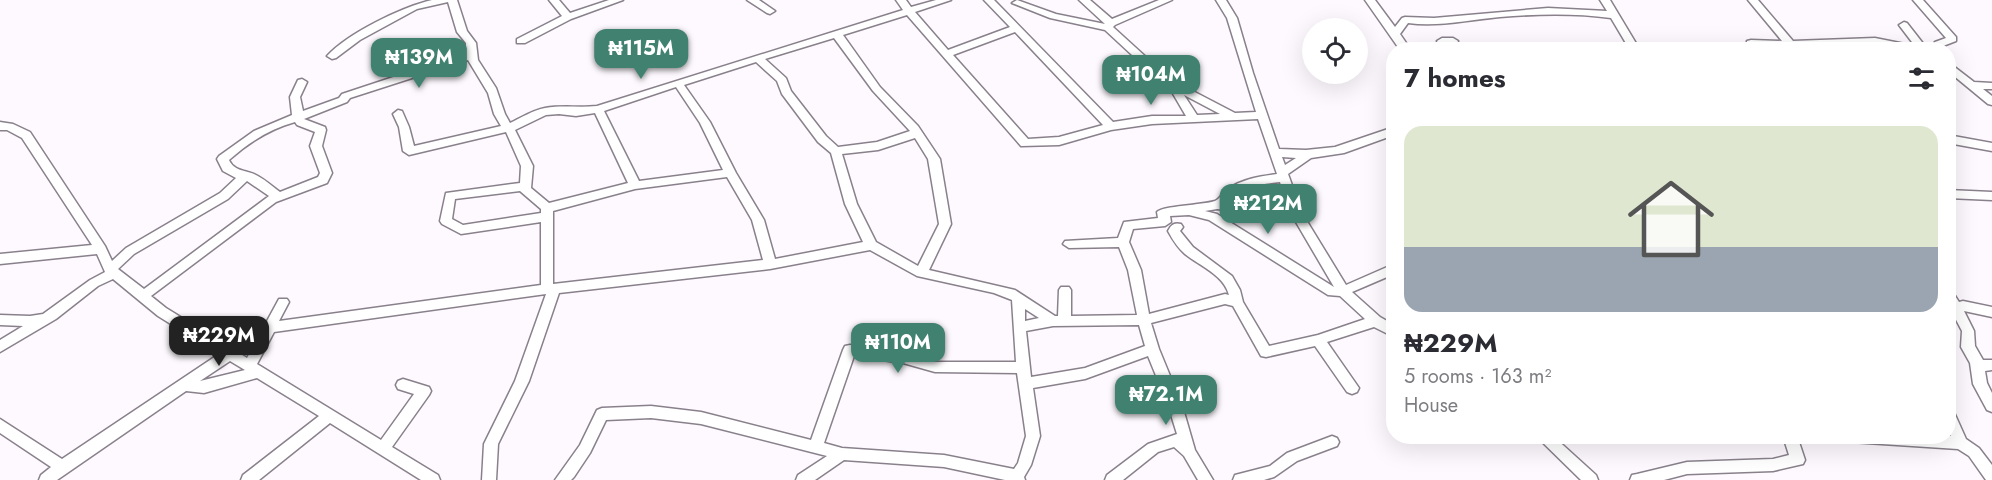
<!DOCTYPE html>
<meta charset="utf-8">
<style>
body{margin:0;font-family:Jost,sans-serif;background:#f2f2f3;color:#2b2b33;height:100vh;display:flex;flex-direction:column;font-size:22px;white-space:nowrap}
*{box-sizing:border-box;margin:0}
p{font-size:20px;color:#7c7c81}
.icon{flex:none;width:33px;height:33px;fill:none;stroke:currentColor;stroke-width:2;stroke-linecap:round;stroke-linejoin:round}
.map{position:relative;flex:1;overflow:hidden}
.sheet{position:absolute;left:1386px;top:42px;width:570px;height:402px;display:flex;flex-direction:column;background:#fff;border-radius:24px;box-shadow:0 6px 24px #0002}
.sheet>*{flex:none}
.tools{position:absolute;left:1302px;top:18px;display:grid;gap:12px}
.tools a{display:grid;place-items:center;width:66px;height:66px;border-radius:50%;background:#fff;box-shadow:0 6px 24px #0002;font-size:30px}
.price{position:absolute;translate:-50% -51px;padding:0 14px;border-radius:12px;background:#408170;color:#fff;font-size:20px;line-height:39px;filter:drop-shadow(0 2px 3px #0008)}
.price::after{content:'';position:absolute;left:50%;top:36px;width:18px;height:14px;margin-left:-9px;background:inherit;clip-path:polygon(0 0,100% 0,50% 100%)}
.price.active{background:#222;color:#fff}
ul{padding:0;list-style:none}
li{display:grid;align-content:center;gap:12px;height:318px;padding:0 18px}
li span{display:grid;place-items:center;height:186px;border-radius:18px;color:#555}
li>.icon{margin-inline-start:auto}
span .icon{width:108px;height:108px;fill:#fffc;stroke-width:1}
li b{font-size:26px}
h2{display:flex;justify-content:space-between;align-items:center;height:72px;padding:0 18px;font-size:26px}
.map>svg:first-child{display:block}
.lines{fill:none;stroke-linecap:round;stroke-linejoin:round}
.minor-casing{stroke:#89808c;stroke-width:3}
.minor{fill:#fff;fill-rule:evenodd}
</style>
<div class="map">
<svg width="1992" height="480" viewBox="0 0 1992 480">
<rect width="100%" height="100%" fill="#fdf9fe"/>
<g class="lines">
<defs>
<path id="minor" d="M432,0H457L467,31L476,43L478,60L496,88L505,114L510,123C521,118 533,110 545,108C562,105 579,108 597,106L903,10L896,0H906L911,7L936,0H951L915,12L948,50L1010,27L984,0H994L1113,122L1152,116H1186L1172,92L1105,30L1050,18L1012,3L1017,0L1056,14L1105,24L1079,0H1090L1112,19L1159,0H1172L1115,25L1113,27L1179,87L1187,88L1235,113L1256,112L1227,18L1216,0H1226L1237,18L1253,73L1279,149L1306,150L1335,147L1394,127V135L1344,153L1311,158L1288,174L1302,213L1346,285L1394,264V274L1352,292L1380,317L1394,325V337L1374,327L1327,342L1359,388L1357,392L1352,394L1347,392L1315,346L1266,357L1261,356L1233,306L1225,304L1151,323L1159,349L1182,405L1195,450L1213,480H1198L1184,456L1174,447L1158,452L1123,480H1105L1107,475L1148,444L1177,434L1168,405L1148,356L1085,379L1033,388L1040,436L1031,465L1024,477L1025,480H1005L944,467L844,460L815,480H796L798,475L827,456L701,424L651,418L606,420L590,453L574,477L571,480H555L580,445L597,410L602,408L651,406L701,412L811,440L843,350L845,346L850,345L903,353L935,362H1016L1012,300L994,293L917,276L870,250L770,269L559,293L529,381L498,444L496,480H482L484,444L515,381L546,294L274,332L257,364L381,440L414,394L398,389L396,385L398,381L403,379L429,387L431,391L429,395L392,447L438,475L440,480H421L330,423L259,480H241L243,475L319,416L257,378L204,393L186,391L57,480H39L41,475L51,467L0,433V419L62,459L219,354L158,316L113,279L98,286L56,319L0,352V340L23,326L0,325V315L30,316L43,314L90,280L105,272L97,254L0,264V254L92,245L22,138L7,130H0V122L13,124L30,132L105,246L112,261L126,248L220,193L236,178L223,171L217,159L219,156L254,131L292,115L290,97L298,80L302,79L307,82L300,97L303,111L339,98L342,94L466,53V43L457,32L448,2L417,9L360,40L336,58L332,59L327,56C348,33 402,7 432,0ZM907,15L1021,146L1059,145L1111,130L1152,124L1258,119L1277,174C1261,176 1242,179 1228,189C1223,192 1220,199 1215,201C1203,205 1162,206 1157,212L1158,218L1124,222L1118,238L1065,241L1063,244L1069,248L1119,247L1128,270L1137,315L1071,316V290L1069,287H1061L1059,290L1058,316H1055L1015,290L929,270L951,224L940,159L918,126L880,87L843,35ZM1015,32L1103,125L1059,137L1028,139L953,55ZM834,38L873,91L910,131L877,142L838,147L826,136L791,91L786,78L765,59ZM468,60L488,93L494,114L501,126L414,146L409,127L402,111L398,110L393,114L399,127L403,151L409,155L506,132L521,166L520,183L446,193L440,221L442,224L461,234L541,222V285L279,321L289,302L287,299H279L247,358L166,308L151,296L276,202L327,183L332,173L322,146L326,130L325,127L304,119L347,102L350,98ZM756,62L777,81L782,94L818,142L831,153L845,204L863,242L775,259L764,220L736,173L710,122L684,85ZM676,87L700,123L723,170L639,181L604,111ZM1184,95L1220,114L1197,115ZM595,113L628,183L549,203L531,188L533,166L515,130L546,115L559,114L576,116ZM295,122L297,125L315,132L310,146L320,173L318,177L280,192C272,186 263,178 254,174C245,170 234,171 229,160C249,142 270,129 295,122ZM915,138L928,159L939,224L918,266L876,242L857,204L842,154L878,150ZM1282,157L1296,158L1285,165ZM727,177L752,220L763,260L553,284V211L635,189ZM247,181L269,196L144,289L118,269L134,254L228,199ZM1280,182L1289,209L1229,201C1241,186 1262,184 1280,182ZM520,191L541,209V213L463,225L452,219L455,199ZM1217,209L1293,217L1334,287L1217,214L1205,211ZM1189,215L1209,220L1328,295L1340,296L1365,319L1318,335L1269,346L1243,302L1240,290L1232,276L1193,247L1180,231L1183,227L1181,224C1174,222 1171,225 1168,231C1173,240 1177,247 1185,254C1200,266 1224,275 1229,295L1225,294L1149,314L1141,270L1129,242L1133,229L1165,226L1171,222L1170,216ZM1025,309L1039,318L1025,321ZM1139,325L1145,346L1085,368L1031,377L1026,331L1053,326ZM854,356L903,363L935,372L1017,373L1026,436L1018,463L1014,469L944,455L842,448L824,443ZM230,361L245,370L200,381Z
M549,0H559L570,13L609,0H623L571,19L525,43H517V39L562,16Z
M747,0H759L775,11L770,14L767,13Z
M1365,0H1375L1395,27L1402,18L1405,17L1434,18L1548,8L1607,11L1600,0H1610L1640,50H1630L1611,18C1574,13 1537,14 1500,17C1469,20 1438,27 1408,23L1400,34L1411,50H1400Z
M1748,0H1758L1793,41L1875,38L1915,46L1899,25L1904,22L1907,23L1925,46V50H1901L1875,44L1810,48L1747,45V41L1751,40L1782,41Z
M1913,0H1923L1956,37V41L1943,46L1940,50H1929L1935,42L1946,38Z
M1442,38H1453L1458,41L1457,43L1448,44L1451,50H1441L1437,41Z
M1948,62L1974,82L1992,83V89H1983L1992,96V105L1988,104L1948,71Z
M1948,135L1992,143V151L1948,143Z
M1948,190L1992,192V200L1948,198Z
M1948,289L1952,291L1959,302L1963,301L1992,307V317L1964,311L1974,331L1975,346L1983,360H1992V370L1985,371L1987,383L1992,393V412L1987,410L1973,384L1970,363L1961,347L1962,331L1953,314L1948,316Z
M1948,408L1953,410L1966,439L1979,448L1992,465V480H1986L1969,456L1958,449L1851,442L1846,440L1844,436H1951L1948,431Z
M1332,436L1337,438L1339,442L1337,446L1297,461L1274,477L1264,480H1233L1235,475L1270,466L1287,453Z
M1536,436H1553L1596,475L1598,480H1581Z
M1783,436H1797L1805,460L1803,464L1773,471L1687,474L1664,480H1630L1632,475L1637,474L1687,462L1773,459L1789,455Z"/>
</defs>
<!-- minor casing -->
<use href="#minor" class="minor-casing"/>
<!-- minor -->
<use href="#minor" class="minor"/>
</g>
</svg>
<div class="tools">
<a><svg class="icon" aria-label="locate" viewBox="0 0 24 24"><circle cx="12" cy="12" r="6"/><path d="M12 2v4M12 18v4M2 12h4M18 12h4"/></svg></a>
</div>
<b class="price" style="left:641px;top:80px">₦115M</b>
<b class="price" style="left:419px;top:89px">₦139M</b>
<b class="price" style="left:1151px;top:106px">₦104M</b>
<b class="price" style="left:1268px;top:235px">₦212M</b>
<b class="price active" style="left:219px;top:367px">₦229M</b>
<b class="price" style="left:898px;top:374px">₦110M</b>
<b class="price" style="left:1166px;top:426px">₦72.1M</b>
<section class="sheet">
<h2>7 homes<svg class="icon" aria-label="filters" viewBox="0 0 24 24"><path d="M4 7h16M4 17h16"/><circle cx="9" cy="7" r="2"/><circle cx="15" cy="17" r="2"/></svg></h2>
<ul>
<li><span style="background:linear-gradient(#dfe7d0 65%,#9aa5b1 0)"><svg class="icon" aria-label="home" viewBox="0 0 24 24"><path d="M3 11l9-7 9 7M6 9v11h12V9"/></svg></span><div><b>₦229M</b><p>5 rooms · 163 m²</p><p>House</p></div></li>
</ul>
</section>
</div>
